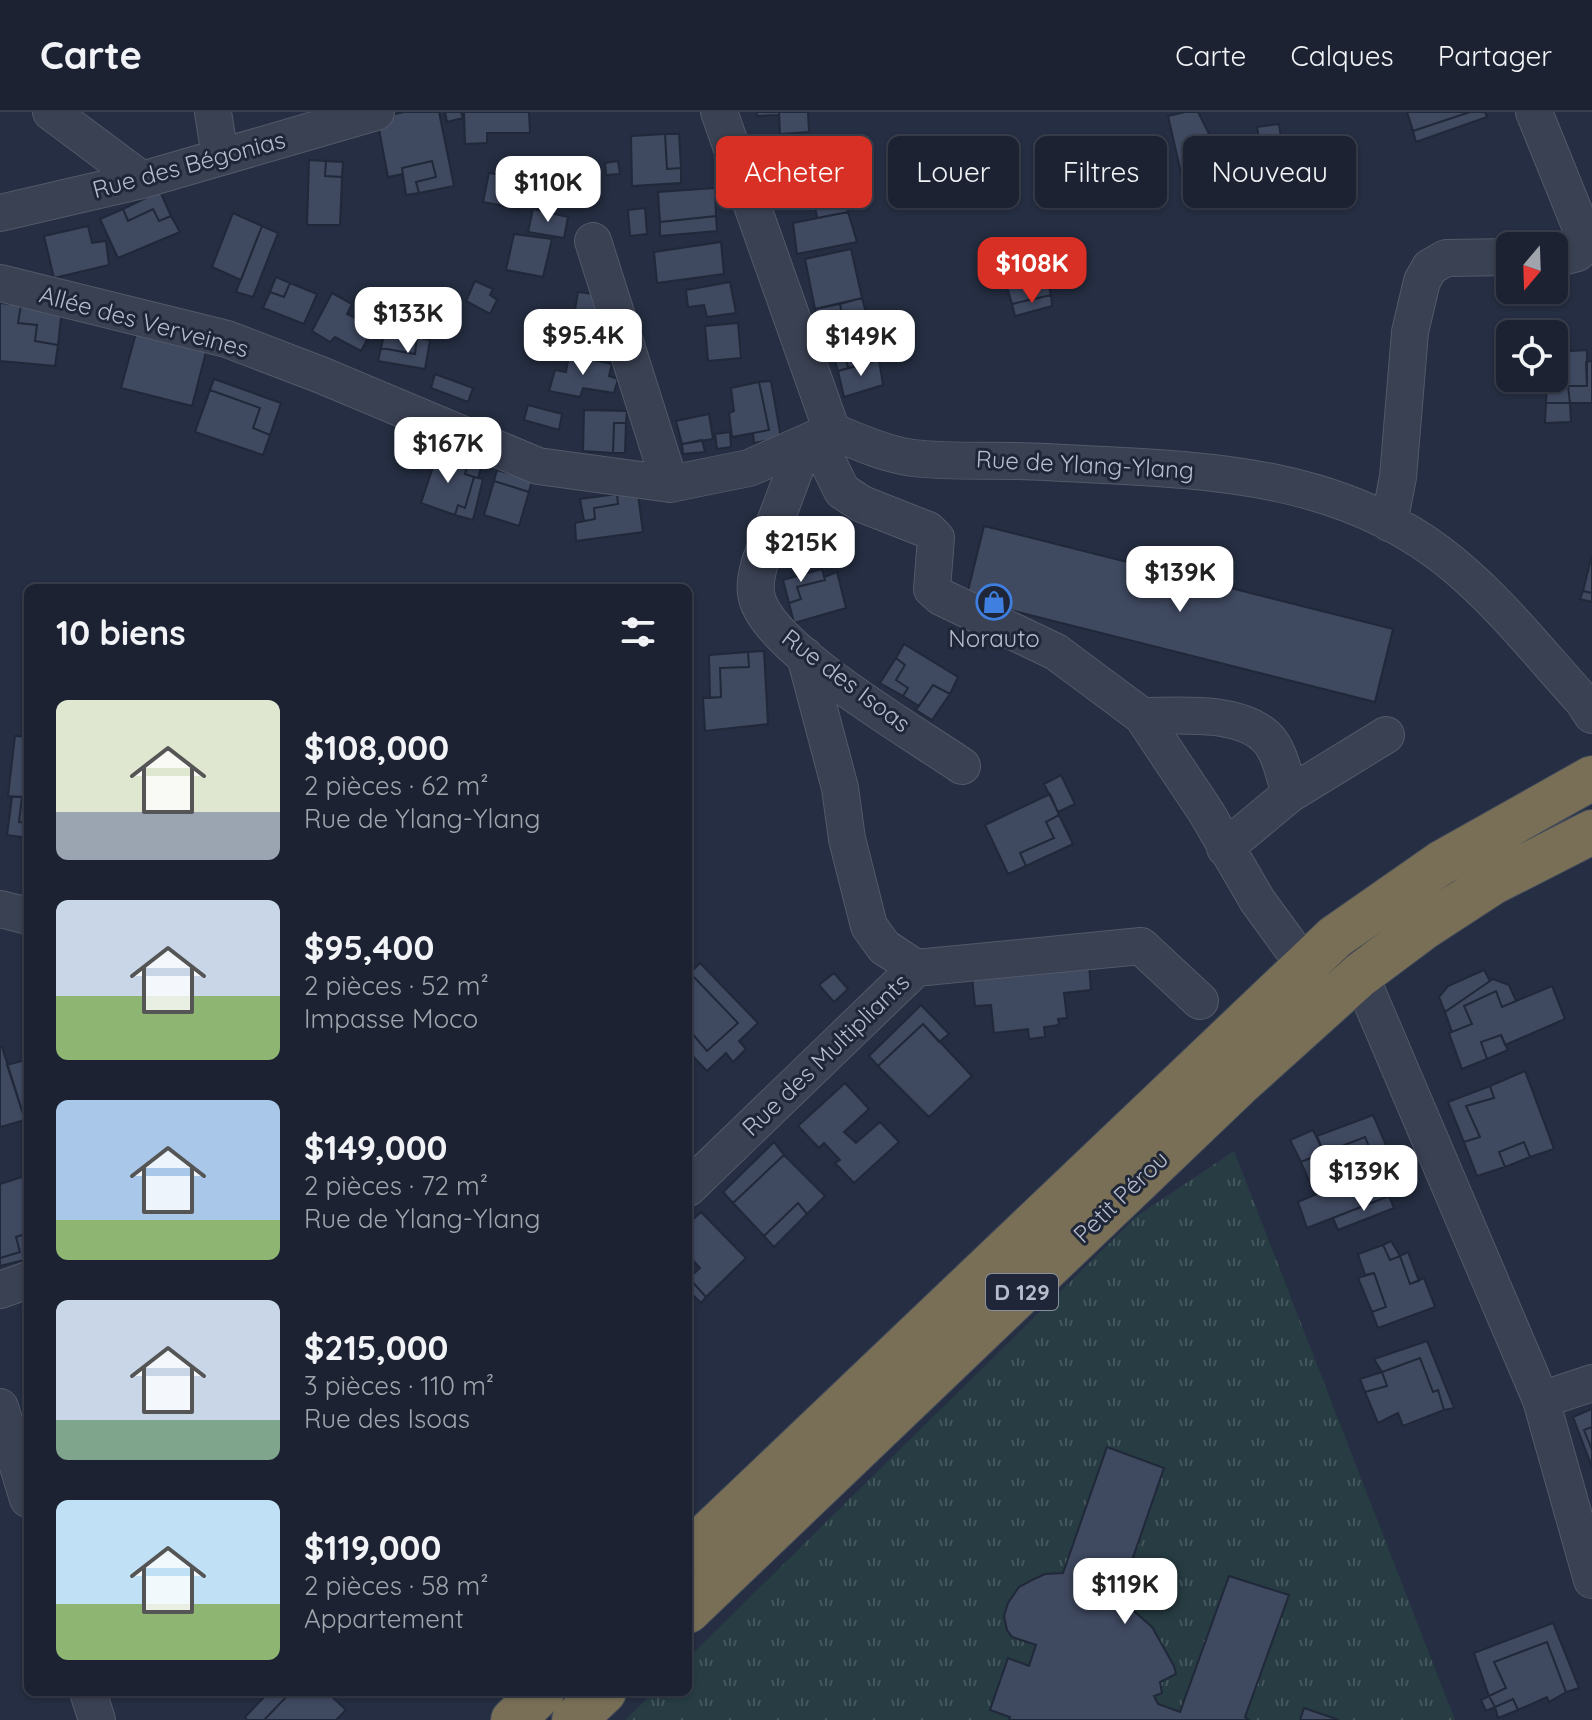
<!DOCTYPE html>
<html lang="fr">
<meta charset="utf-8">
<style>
body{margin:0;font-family:Quicksand,sans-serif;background:#292f3e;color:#f1f3f6;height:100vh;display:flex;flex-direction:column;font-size:30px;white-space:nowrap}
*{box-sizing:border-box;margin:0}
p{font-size:26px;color:#a0a4ac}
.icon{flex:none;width:44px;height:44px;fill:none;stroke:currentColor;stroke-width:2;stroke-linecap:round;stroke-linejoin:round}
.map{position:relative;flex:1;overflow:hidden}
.panel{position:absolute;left:24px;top:472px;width:668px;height:1112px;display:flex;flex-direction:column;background:#1c2232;border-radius:12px;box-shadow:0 2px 6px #0004,0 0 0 2px #3a3f4d}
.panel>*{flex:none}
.top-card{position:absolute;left:716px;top:24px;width:756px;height:72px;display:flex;gap:16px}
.needle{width:52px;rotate:199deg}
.fabs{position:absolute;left:1496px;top:120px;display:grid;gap:16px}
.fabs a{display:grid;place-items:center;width:72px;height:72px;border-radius:12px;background:#1c2232;box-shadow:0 2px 6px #0004,0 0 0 2px #3a3f4d;font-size:40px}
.price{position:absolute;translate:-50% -68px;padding:0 18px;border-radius:16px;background:#fff;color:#222;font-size:26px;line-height:52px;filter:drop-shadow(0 2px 4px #0008)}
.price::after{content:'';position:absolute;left:50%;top:48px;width:24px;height:18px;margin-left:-12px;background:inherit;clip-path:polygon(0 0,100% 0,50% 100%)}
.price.active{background:#d93025;color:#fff}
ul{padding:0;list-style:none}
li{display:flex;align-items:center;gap:24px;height:200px;padding:0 32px}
li span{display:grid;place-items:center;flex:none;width:224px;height:160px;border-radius:12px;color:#555}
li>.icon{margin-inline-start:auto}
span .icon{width:96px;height:96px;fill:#fffc;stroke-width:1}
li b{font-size:34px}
h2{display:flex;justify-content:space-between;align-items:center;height:96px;padding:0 32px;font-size:34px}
.tag{padding:0 28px;border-radius:12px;background:#1c2232;box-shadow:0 2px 6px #0004,0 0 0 2px #3a3f4d;font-size:28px;line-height:72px}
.tag.active{background:#d93025;color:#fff}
header{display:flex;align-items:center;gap:48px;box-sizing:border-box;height:112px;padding:0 40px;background:#1c2232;border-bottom:2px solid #3a3f4d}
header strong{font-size:38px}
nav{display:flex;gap:44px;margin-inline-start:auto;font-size:28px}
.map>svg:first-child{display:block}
.grass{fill:url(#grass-tufts)}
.building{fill:#3f4960;stroke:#202839;stroke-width:2}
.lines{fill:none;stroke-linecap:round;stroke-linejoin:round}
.minor-casing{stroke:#525969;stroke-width:38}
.highway-casing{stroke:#414959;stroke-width:46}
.minor{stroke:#3a4152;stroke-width:36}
.highway{stroke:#786f56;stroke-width:44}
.labels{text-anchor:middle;stroke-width:6;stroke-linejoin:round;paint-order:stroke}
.shield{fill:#1e2637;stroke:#898f9f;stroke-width:2}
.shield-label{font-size:22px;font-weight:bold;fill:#b7bccc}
.street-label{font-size:24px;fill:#b7bccc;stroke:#1e2637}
.poi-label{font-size:24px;fill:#b7bccc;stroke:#1e2637}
</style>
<header>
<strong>Carte</strong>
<nav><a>Carte</a><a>Calques</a><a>Partager</a></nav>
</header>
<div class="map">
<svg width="1592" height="1608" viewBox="0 0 1592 1608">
<defs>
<pattern id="grass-tufts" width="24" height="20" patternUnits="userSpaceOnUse" patternTransform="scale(2)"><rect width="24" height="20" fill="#273d43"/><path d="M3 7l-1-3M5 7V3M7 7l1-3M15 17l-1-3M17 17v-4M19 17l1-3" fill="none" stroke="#44575d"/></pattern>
</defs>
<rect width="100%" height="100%" fill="#252e42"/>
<!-- grass -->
<path class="grass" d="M1234,1039L1455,1608H625L654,1580H688V1546L1137,1104Z"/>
<!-- building -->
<path class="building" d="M403,0H439L454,74L419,81L416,70L436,65L432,49L402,56L403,62L388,65L377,7Z
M445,0H461L463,6L447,10Z
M464,0H529L530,21H487V31L465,32Z
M757,0H779V3L757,4Z
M779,0H808L809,20L780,22Z
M1185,0H1198L1234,71L1202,78L1197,58L1181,61L1168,4Z
M1407,0H1470L1413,19Z
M1470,0H1485L1487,5L1416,30L1413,19Z
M1279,12L1282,32L1316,24L1325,67L1269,78L1257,15Z
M665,22L667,57L681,56V71L632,74L631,24Z
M665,22H679L681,56L667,57Z
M1154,43L1162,73L1118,81L1112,52Z
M309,48L326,49L325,64L342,65L340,113H307Z
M326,49L343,50L342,65L325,64Z
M432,49L436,65L416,70L419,81L406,83L402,56Z
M618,49L620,62L606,63L605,51Z
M1197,58L1202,78L1186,81L1181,61Z
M489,61L526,67L520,97L483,90Z
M1325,67L1328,79L1271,91L1269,78Z
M1162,73L1165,87L1135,93L1132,79Z
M715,76L716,104L660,110L658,80Z
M160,79L171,104L159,109L153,97L128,109L123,97Z
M845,89L848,100L817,106L815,94Z
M645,96L647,122L630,124L628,98Z
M123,97L128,109L153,97L159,109L171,104L180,120L118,146L100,107Z
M533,97L568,105L564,126L528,120Z
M848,100L857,130L797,142L793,111Z
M233,101L262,114L241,168L212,155Z
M716,104L717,119L660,124V110Z
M88,114L92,131L106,129L109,153L54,166L44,124Z
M262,114L278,121L253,185L236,180Z
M514,122L552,127L543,165L506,158Z
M721,130L724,162L657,171L654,140Z
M851,137L862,186L815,197L805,147Z
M1042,148L1051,183L1012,192L1002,158Z
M276,165L290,171L284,185L270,180Z
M475,169L493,177L490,183L497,188L490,202L466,189Z
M730,170L736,201L707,205L704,193L688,195L686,178Z
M290,171L317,182L304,212L263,196L270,180L284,185Z
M360,178L381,190L374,202L353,191Z
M578,180L602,183L594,225L571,221Z
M332,181L352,192L347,202L374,215L361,239L335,225L330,230L312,219Z
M1051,183L1052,194L1015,204L1012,192Z
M862,186L879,248L848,256L844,235L832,238L827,207L842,204L840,192Z
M392,188L439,196L430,228L417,225L415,242L381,236Z
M0,191L21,193L18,211L37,213L35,229L58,233L55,254L0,249Z
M840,192L842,204L817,210L815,197Z
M21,193L62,197L58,233L35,229L37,213L18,211Z
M738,211L741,246L708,249L705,214Z
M136,221L206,240L192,294L121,276Z
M417,225L430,228L425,257L378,249L381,236L415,242Z
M844,235L848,256L838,259L832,238Z
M1587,238V274H1568L1570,291H1546L1547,266H1554V240Z
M569,243L612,252L609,264L618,267L614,281L583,276L580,285L549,279L555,258L566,260Z
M879,248L883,273L844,285L838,259Z
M1592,249V291H1570L1568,274H1587L1586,250Z
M435,262L473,276L468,290L431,276Z
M214,267L281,291L270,323L253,316L260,296L210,278Z
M771,269L781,326L754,331L753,321L769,318L759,270Z
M759,270L769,318L732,325L729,301L734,299L731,276Z
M210,278L260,296L253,316L270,323L263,343L195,320Z
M1546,291H1570L1571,310L1545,311Z
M528,293L562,302L559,318L524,308Z
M584,298L627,299L626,311H614L613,341L583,339Z
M709,302L713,327L682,332L676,309Z
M614,311H626L625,341H613Z
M730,320L731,335L717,337L715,322Z
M702,328L705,340L683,342L682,332Z
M440,333L463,339L461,349L437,343Z
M437,343L468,351L465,362L474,365L465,396L458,393L455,403L421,391Z
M468,351L481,355L478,366L465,362Z
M497,358L532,368L529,380L494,369Z
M474,365L483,367L473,408L455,403L458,393L465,396Z
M494,369L529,380L519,414L484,403Z
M617,382L618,392L594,396L595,407L584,409L580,387Z
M617,382L638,383L643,420L576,429L575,411L595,407L594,396L618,392Z
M984,414L1393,517L1375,590L966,487Z
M1592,443V481L1583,479Z
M822,457L825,468L797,475L801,487L789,491L783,468Z
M837,460L846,496L794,511L789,491L801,487L797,475L825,468L824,465Z
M1583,479L1592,481V490L1580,487Z
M904,532L958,565L950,582L933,573L919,594L903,584L908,576L896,568L905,553L896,546Z
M764,539L768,612L705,619L703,586L721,585L720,556L749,555L748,540Z
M748,540L749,555L720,556L721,585L710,586L709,543Z
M896,546L905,553L896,568L908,576L903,584L880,571Z
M933,573L950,582L932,608L916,598Z
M15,624L28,625V711L19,710L22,685L8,684Z
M1061,663L1075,692L1058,700L1044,672Z
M1050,682L1059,703L1046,710L1054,726L1020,741L1026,754L1008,762L985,713Z
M12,685H22L19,710L28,711V726L7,723Z
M1059,703L1073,732L1026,754L1020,741L1054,726L1046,710Z
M700,851L758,911L739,929L746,937L733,950L726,941L707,959L688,939V923L691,920L707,939L738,911L690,861Z
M1089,852L1091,878L1064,881L1067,906L1058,907L1059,913L1044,915L1045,925L1029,927L1028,917L994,921L991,893L975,894L972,865Z
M1484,858L1490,869L1445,900L1439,885L1448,874Z
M690,861L738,911L707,939L691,920L688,923Z
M834,861L848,877L834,890L819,873Z
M1493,867L1509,873L1516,889L1502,895L1496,879L1464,894L1472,912L1452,920L1445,900Z
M1552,874L1565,907L1505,933L1501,923L1481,930L1487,947L1462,957L1449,921L1472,912L1464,894L1496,879L1502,895Z
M921,893L949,922L939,930L923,912L878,954L869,944Z
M923,912L972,964L929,1005L878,954Z
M1501,923L1508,938L1487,947L1481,930Z
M0,935H2L25,1008L0,1015Z
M25,948L28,959V1007L25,1008L7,953Z
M1525,959L1554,1037L1530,1045L1524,1030L1499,1040L1505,1055L1477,1064L1464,1030L1480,1025L1466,994L1494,986L1490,974Z
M845,971L869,997L844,1020L856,1031L880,1010L899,1030L854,1071L835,1051L840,1048L824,1031L819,1036L798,1014Z
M1490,974L1494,986L1466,994L1480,1025L1464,1030L1448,990Z
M1373,1003L1389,1040L1374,1047L1365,1025L1324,1041L1317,1024Z
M1313,1018L1324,1041L1365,1025L1374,1047L1368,1049L1373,1062H1379L1389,1084L1307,1116L1298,1090L1331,1076L1318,1043L1301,1050L1290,1028Z
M774,1030L784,1043L733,1091L723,1080Z
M1524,1030L1530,1045L1505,1055L1499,1040Z
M784,1043L825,1084L807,1102L798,1091L764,1124L733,1091Z
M1318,1043L1331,1076L1315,1083L1301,1050Z
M28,1063V1121L16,1125L20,1140L0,1146V1072Z
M1389,1084L1394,1096L1338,1118L1333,1106Z
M798,1091L807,1102L774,1135L764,1124Z
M701,1100L746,1146L706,1185L689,1166L700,1156L688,1143V1112Z
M28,1121V1147L0,1154V1146L20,1140L16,1125Z
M1391,1129L1400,1144L1390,1148L1383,1133Z
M1383,1133L1390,1148L1400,1144L1410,1172L1424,1166L1435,1195L1378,1216L1372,1200L1386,1195L1374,1161L1365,1163L1358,1142Z
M1408,1140L1419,1169L1410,1172L1400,1144Z
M1374,1161L1386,1195L1372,1200L1358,1166Z
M689,1166L706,1185L701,1191L688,1178Z
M1427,1229L1454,1296L1444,1298L1438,1278L1433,1280L1420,1246L1382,1260L1374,1247Z
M1420,1246L1433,1280L1438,1278L1444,1298L1403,1314L1398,1301L1378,1311L1365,1280L1387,1274L1382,1260Z
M1382,1260L1387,1274L1365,1280L1360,1267Z
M1592,1297V1315L1584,1318L1592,1338V1355L1573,1305Z
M1592,1315V1338L1584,1318Z
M1107,1335L1164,1356L1119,1486L1152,1515L1174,1554L1176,1562L1160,1570L1162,1581L1154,1584L1158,1592L1180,1600L1229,1464L1289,1483L1245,1605L1249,1608H1009L1010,1605L990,1598L1008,1546L1029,1554L1036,1533L1012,1525L1007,1518L1004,1504L1008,1491L1019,1475L1032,1468L1045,1462L1063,1461Z
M1107,1335L1164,1356L1119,1486L1152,1515L1174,1554L1176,1562L1160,1570L1162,1581L1154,1584L1158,1592L1180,1600L1229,1464L1289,1483L1245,1605L1249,1608H1009L1010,1605L990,1598L1008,1546L1029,1554L1036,1533L1012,1525L1007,1518L1004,1504L1008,1491L1019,1475L1032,1468L1045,1462L1063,1461Z
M1553,1511L1579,1576L1566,1580L1547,1530L1494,1550L1506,1576L1489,1584L1474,1541Z
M1547,1530L1566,1580L1549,1590L1547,1585L1518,1598L1513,1587L1495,1595L1489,1584L1506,1576L1494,1550Z
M269,1580H291L264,1608H247L245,1605Z
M291,1580H327L346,1598L336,1608H264Z
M1489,1584L1495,1595L1486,1599L1481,1588Z
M1513,1587L1518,1598L1498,1606L1495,1595Z
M1304,1596L1339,1608H1300Z
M1304,1596L1339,1608H1300Z"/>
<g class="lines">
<defs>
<path id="minor" d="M51,0L142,68
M213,0L220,45
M719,0L832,319C858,330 885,342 913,346C956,351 1002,347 1046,350C1189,358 1337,355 1454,453C1502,493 1541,543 1583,589L1592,603
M1534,0L1580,114L1582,130L1577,141L1554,147
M0,101L142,68L376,0
M593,129L670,372
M0,171L227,227L321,263L538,354L670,372L749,356L832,319
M816,326L842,379L862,392L928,418L936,426L932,477L941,485L1056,540L1142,604L1206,700L1257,788L1305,854
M805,331L760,450C756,464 753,479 759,492C780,543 914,621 962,654
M1389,411L1398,365L1410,220L1422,169L1430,155L1446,146L1510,145
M805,544L840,676L847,727L869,814L884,835L916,856
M1142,604C1178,604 1236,598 1265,624C1280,637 1284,664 1290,682
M1225,736L1290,682L1386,623
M0,797L28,804
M1347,844L1360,863L1541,1288L1592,1468
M688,1076L916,856L1141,834L1200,889
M0,1178L28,1168
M1541,1288L1592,1271
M0,1295L28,1387
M88,1580L97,1608"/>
<path id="highway" d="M688,1441L1335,825L1441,751L1592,666
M688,1499L1238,973L1360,863L1423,816L1492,771L1592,720
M513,1608L542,1580
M574,1608L604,1580"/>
</defs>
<!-- minor casing -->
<use href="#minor" class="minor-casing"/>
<!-- highway casing -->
<use href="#highway" class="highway-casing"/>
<!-- minor -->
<use href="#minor" class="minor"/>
<!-- highway -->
<use href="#highway" class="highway"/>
</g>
<!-- icons -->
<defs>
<symbol id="shop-ring" viewBox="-11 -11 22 22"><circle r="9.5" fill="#1e2637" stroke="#3f7fe0" stroke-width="1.5"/><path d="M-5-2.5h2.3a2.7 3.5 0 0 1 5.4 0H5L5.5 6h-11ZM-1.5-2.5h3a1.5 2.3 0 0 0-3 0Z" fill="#3f7fe0"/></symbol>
</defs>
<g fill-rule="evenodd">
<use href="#shop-ring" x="974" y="470" width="40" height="40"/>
</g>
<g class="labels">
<!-- shield labels -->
<rect class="shield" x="986" y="1162" width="72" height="36" rx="6"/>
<g class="shield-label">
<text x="1022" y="1188">D 129</text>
</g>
<!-- street labels -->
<g class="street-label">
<text transform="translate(189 53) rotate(-15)" y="8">Rue des Bégonias</text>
<text transform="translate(144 210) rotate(15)" y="8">Allée des Verveines</text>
<text transform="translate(1085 353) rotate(3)" y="8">Rue de Ylang-Ylang</text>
<text transform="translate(846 569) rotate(37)" y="8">Rue des Isoas</text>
<text transform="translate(826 943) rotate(-44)" y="8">Rue des Multipliants</text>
<text transform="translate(1121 1085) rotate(-44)" y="8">Petit Pérou</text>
</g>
<!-- poi labels -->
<g class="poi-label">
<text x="994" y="535">Norauto</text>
</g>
</g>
</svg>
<div class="fabs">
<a><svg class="needle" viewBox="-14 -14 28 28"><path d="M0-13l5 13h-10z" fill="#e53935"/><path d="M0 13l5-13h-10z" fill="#a0a4ac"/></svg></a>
<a><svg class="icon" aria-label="locate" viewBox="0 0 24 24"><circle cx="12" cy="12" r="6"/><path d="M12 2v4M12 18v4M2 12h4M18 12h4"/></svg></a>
</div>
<b class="price" style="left:548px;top:112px">$110K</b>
<b class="price active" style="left:1032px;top:193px">$108K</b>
<b class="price" style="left:408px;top:243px">$133K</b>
<b class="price" style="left:583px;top:265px">$95.4K</b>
<b class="price" style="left:861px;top:266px">$149K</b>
<b class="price" style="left:448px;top:373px">$167K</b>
<b class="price" style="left:801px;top:472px">$215K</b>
<b class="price" style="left:1180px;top:502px">$139K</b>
<b class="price" style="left:1364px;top:1101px">$139K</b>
<b class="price" style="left:1125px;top:1514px">$119K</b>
<div class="top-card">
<a class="tag active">Acheter</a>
<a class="tag">Louer</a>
<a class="tag">Filtres</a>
<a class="tag">Nouveau</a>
</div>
<section class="panel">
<h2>10 biens<svg class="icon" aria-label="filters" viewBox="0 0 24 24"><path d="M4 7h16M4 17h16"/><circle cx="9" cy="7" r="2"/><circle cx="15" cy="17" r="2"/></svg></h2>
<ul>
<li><span style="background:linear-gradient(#dfe7d0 70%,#9aa5b1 0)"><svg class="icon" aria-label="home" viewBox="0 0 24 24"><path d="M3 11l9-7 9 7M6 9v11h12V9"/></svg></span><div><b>$108,000</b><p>2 pièces · 62 m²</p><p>Rue de Ylang-Ylang</p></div></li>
<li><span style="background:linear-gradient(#c9d6e8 60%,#8fb573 0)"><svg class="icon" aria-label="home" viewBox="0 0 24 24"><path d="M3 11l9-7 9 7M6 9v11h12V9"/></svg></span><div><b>$95,400</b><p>2 pièces · 52 m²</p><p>Impasse Moco</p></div></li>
<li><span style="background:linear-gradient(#a9c7e8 75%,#8fb573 0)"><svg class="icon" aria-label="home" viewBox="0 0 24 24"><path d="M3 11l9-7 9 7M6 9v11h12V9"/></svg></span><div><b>$149,000</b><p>2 pièces · 72 m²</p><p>Rue de Ylang-Ylang</p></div></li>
<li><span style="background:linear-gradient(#c9d6e8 75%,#7fa58c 0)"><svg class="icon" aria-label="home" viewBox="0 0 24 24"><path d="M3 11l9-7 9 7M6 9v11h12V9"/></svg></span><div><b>$215,000</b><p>3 pièces · 110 m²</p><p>Rue des Isoas</p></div></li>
<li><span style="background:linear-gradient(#bfe0f5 65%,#8fb573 0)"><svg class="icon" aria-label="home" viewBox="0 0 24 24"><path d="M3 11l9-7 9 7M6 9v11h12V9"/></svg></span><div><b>$119,000</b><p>2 pièces · 58 m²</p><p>Appartement</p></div></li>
</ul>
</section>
</div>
